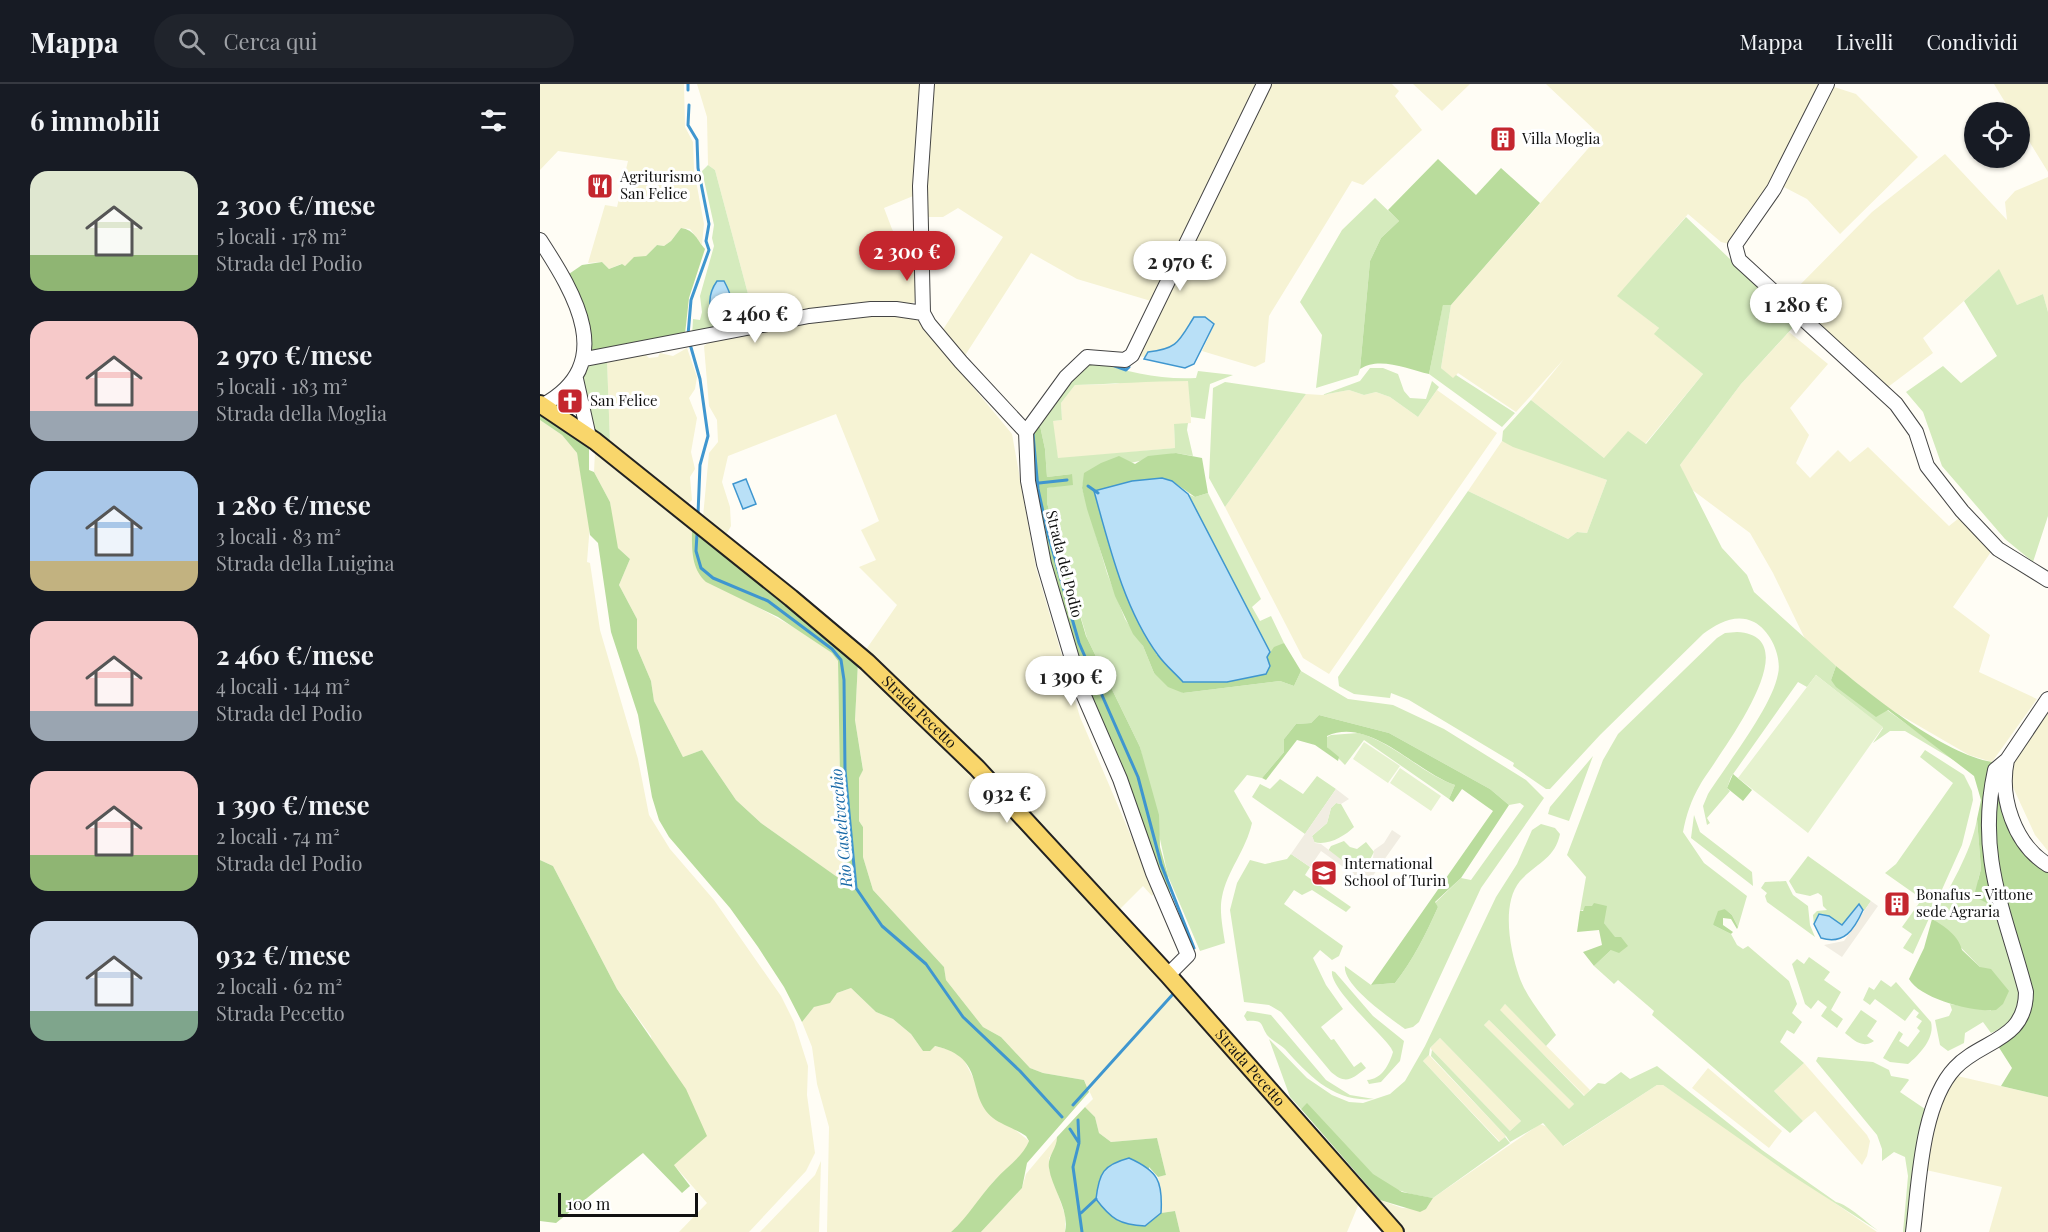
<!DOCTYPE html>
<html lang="it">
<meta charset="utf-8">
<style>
body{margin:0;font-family:"Playfair Display",serif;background:#20242c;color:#f1f3f6;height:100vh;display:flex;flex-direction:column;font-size:22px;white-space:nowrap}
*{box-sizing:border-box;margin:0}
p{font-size:20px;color:#9ea1a6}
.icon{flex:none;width:33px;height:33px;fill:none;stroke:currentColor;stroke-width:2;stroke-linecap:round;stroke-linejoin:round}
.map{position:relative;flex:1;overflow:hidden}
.panel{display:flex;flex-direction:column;background:#171b24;width:540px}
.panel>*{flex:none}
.buttons{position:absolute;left:1424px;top:18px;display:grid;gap:12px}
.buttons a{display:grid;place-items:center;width:66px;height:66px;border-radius:50%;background:#171b24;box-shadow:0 2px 4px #0004;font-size:30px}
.scale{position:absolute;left:18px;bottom:15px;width:140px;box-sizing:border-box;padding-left:6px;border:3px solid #111;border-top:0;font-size:16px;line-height:21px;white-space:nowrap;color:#111;-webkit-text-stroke:4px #fff;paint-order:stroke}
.price{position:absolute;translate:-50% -51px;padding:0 14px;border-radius:21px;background:#fff;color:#222;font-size:20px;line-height:39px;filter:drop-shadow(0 2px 3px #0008)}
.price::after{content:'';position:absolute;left:50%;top:36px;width:18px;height:14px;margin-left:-9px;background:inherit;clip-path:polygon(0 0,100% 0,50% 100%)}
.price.on{background:#c4262e;color:#fff}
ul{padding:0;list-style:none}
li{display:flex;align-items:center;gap:18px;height:150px;padding:0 30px}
li span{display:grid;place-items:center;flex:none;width:168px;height:120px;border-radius:18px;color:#555}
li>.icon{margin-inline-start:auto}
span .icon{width:72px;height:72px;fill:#fffc;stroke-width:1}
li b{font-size:26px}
h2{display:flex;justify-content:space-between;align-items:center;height:72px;padding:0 30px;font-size:26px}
header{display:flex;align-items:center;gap:36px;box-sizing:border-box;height:84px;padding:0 30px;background:#171b24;border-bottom:2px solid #363941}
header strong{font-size:28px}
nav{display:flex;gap:33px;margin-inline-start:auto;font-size:21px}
.search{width:420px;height:54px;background:#20242c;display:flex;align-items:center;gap:15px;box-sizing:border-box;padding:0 21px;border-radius:33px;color:#9ea1a6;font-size:22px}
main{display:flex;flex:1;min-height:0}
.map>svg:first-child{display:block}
.farmland{fill:#f6f3d4}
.green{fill:#d5ebbd;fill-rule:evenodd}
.forest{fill:#b9dc9c}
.pitch{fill:#e6f2cf}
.plaza{fill:#f1ede2}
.water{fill:#b9e0f7;stroke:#3f96cf;stroke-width:1.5}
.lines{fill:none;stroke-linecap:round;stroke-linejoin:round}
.stream{stroke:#3f96cf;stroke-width:3}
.minor-casing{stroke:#444;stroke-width:16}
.major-casing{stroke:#222;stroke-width:20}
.minor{stroke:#fff;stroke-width:14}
.major{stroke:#f9d66b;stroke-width:16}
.labels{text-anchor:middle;stroke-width:6;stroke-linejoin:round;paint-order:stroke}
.poi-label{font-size:15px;fill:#111;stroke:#fff;text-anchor:start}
.street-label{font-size:15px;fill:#111;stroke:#fff}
.water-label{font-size:16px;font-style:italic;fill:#1768a6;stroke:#fff}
</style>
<header>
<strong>Mappa</strong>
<div class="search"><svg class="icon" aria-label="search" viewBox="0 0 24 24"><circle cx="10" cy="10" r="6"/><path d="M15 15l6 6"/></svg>Cerca qui</div>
<nav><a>Mappa</a><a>Livelli</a><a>Condividi</a></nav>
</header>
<main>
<section class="panel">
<h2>6 immobili<svg class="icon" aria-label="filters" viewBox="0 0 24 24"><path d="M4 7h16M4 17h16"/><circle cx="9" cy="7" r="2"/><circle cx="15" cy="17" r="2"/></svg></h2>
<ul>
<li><span style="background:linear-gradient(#dfe7d0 70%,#8fb573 0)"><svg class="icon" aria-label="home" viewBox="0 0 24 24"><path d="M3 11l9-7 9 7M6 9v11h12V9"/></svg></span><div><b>2 300 €/mese</b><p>5 locali · 178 m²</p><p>Strada del Podio</p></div></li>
<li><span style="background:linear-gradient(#f6c9c9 75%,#9aa5b1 0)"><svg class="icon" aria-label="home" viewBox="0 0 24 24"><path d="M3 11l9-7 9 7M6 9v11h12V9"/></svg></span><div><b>2 970 €/mese</b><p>5 locali · 183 m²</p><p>Strada della Moglia</p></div></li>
<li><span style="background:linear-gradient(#a9c7e8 75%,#c2b280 0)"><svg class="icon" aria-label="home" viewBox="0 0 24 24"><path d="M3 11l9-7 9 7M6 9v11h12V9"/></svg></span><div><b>1 280 €/mese</b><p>3 locali · 83 m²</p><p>Strada della Luigina</p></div></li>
<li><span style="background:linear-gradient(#f6c9c9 75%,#9aa5b1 0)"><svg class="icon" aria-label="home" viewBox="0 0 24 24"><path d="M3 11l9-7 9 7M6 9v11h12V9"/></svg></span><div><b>2 460 €/mese</b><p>4 locali · 144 m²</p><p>Strada del Podio</p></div></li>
<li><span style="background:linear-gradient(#f6c9c9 70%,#8fb573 0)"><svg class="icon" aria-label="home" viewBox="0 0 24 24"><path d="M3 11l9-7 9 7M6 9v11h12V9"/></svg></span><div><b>1 390 €/mese</b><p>2 locali · 74 m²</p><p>Strada del Podio</p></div></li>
<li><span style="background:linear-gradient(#c9d6e8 75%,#7fa58c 0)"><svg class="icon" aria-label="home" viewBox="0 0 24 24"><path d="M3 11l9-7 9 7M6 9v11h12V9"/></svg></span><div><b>932 €/mese</b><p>2 locali · 62 m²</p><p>Strada Pecetto</p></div></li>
</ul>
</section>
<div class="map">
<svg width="1508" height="1148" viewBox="0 0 1508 1148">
<rect width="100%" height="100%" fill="#fffdf5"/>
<!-- farmland -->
<path class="farmland" d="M0,0H144L145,43L153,58L154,86L164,140L162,161L150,145L141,144L131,157L124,162L117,161L106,172L85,182L81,180L69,185L62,178L48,179L65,121L77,123L88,77L18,67L0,86Z
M157,0H385L378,110L344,124L352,145L377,190L378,216L365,223L216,240L175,86L168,81L167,33Z
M394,0H718L611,217L537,195L491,169L424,273L402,247L463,153L418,124L403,133H388L386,99Z
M728,0H852L859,7L855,12L882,46L823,101L812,97L729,232L725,278L715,283L662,267L674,241L631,265L608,268L605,273L596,272Z
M873,0H930L902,27Z
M1006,0H1281L1234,98L1189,160L1181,158L1148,130L1078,212L1119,244L1115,250L1163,290L1105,360L1064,374L991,316L1024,275L976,328L918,289L913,295L901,284L911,221L1060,51Z
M1454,0H1508V88L1479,41V28H1471Z
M1291,2L1316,10L1378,73L1300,150L1267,115L1242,102Z
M1405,70L1467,136L1465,118L1475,107L1508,93V228L1503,210L1477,221L1458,186L1383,254L1393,269L1348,303L1247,214L1332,128Z
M333,229L376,234L472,350L496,484L540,633L615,808L612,812L603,802L578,827L404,641L325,567L357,521L319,483L336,476L321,446L339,437L296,330L188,372L182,398L190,423L191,442L186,451L163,433L169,369L178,358L177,336L169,322L164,262L173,255L236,243Z
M1249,248L1288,280L1250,324L1269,351L1256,379L1270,394L1298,366L1310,378L1328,363L1409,442L1419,434L1453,465L1413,523L1450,551L1439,588L1497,615L1452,678L1429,671L1348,624L1267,559L1233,489L1210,449L1151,405L1140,381L1201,300Z
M147,264L157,293L155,305L149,314L157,334L151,368L155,385L150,393L152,416L148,420L70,360L67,275L104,269L109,274L118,273L120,269L133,272Z
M595,296L649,297L651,339L634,341L635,364L518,375L512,337L522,336L521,319L535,301L575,300Z
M809,306L824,311L836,308L850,313L878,333L897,306L957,349L789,590L763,574L685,423L766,310L782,311Z
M0,336L22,351L37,369L50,440L47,478L50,479L60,546L98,675L109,731L130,765L174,816L241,912L254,938L268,982L267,1011L275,1069L266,1087L209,1148H139L167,1119L134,1081L111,952L77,905L13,782L0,776Z
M962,357L1067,396L1047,449L1037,448L1028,455L928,407Z
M55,367L152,441L203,515L264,549L292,569L298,577L301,755L308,801L221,739L196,716L162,666L143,673L114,617L111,597L97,564V535L79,501L90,475L78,464L74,451L70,418L54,388Z
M318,578L461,717L820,1117L807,1148H640L635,1127L621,1129L622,1114L618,1093L626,1091L617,1054L571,1058L559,1049L555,1033L545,1023L553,1015L544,996L503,989L490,984L461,953L443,943L406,896L404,883L333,806L323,773V743L319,737V694L323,685L315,636Z
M1508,625V767L1495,751L1471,699L1474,671Z
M311,904L336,928L353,935L371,950L383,967L394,962L411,966L423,974L453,1033L469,1041L489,1057L485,1068L454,1097L425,1135L411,1148H287L289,1043L277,1000L272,963L262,938L274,923L297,909Z
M965,920L1050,1006L1045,1012L959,926Z
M949,936L1034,1020L1029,1026L944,941Z
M900,954L981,1037L970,1047L890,964Z
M889,971L966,1052L960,1058L883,977Z
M1264,979L1327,1051L1330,1057L1327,1072L1322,1081L1275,1027L1263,1037L1234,1007Z
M1168,984L1242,1047L1229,1064L1152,1004Z
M1413,991L1508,1013V1148H1449L1462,1103L1386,1086L1396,1033Z
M1117,1001H1123L1337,1148H864L840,1116L862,1124L886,1125L893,1114L1000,1040L1010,1044L1024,1062Z
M517,1053V1063L509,1074V1084L525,1131V1148H441L482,1104L486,1090Z
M281,1077L279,1148H220L275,1091Z"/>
<!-- green -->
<path class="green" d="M168,81L175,86L216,240L190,245L189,239L193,234L191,210L170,222L174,239L182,246L152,253L153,235L160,236L162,228L160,212L174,162L172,154L174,141L162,87Z
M835,114L859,137L841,154L830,177L820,285L818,291L776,304L782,251L760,218L802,146Z
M1146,133L1257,239L1201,300L1140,381L1182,464L1207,491L1214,508L1296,582L1291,596L1347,626L1427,684L1365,647H1350L1333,659L1343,644L1276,591L1267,603L1258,598L1191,693L1187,704L1190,707L1167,734L1170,739L1167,741L1163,722L1168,710C1187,680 1232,623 1238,590C1242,573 1231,547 1214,538C1196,529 1178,539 1163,550L1060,651L1010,705H1006L973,682L974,679L869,616L851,609L850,614L814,610L799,602L798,593L928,407L1028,455L1037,448L1047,449L1067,396L973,363L962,357L963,347L991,316L1064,374L1088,347L1106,360L1163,290L1114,250L1119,244L1077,212Z
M1459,185L1477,221L1503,210L1508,228V432L1493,478L1465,455L1402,382L1383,328L1366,308L1403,282L1421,299L1457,272L1424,217Z
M903,220L911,221L901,284L913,294L916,291L975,329L962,343L889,290Z
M67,275L70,360L55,349L41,293L46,278Z
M555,278C588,288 621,296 656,294L658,287L693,291L670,300L665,335L651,333L648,297C610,297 573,300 535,301L521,319L522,336L513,337L518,374L635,364L634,340L648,339L647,346L653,372L636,369L545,389L542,404L567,489L585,535L603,562L614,589L643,609L740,597L754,602L761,587L808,615L853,621L904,645L986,696L1004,714L941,804L879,938L873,943L865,945C850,934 802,901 805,882L831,901L855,899C873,876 886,850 898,823L895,819L921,794L931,796L984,722L980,719L969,721L950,705L849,649L779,631L771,639L756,640L744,655V668L722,694L707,691L694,707L712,739C706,766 687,787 682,813C679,827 683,845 685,859L660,867L628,792L600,663L547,554L507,419V404L531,400L532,390L507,393L505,365L499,337L543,282Z
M830,284H843L858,290L864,307L870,314L886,315L892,297L899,303L878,333L850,313L836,308L824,311L809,306L782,311L820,297Z
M685,298L766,310L685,423L669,394L673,304Z
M668,409L721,515L712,523L720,537L731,532L744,559L730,568L648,410L655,413Z
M1197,548C1274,552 1174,676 1160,701C1151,716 1146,732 1143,748L1164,779L1207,812L1198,843L1192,831L1185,825L1173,841L1191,850L1197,861L1203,865L1208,862L1249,897L1257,920L1252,929L1262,938L1254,950L1247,946L1240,958L1264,979L1234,1007L1263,1037L1250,1049L1112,931L1114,927L1078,896L1074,900L1054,882L1071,866L1075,854L1052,823L1040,827L1046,793L1027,771L1063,676L1078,650L1177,554L1185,549Z
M818,649C854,658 880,689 915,701L909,715L824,656L805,681L787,663V653L791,651Z
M1385,666L1424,691L1432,707L1433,716L1422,761L1373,870L1363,864L1372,850L1362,843L1382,815L1345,789L1356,780L1413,699L1380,673Z
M1053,672L1029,737L1008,730L1010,723Z
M777,692L796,705L765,750L712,713L720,700L730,705L740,695L763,710Z
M796,719L801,720L814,743C805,752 788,762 774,758L772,752L787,739L791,724Z
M1154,731L1160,748L1212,788L1213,802L1151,754Z
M1437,735L1441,785L1438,796L1456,816L1482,913C1476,932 1470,941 1451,949L1443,938L1425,949L1424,959L1408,967L1400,961L1395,936L1409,932L1412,926L1410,920L1451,927L1440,883L1393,835C1409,803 1431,770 1437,735Z
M1001,740L1015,744L1020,750C1015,775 995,780 980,797C961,820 970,866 979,892C986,913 1003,932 1016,951L1006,962L965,920L960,926L1044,1012L1058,999L1065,1000L1081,988L1090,995L1117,982L1222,1066L1296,1118C1309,1121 1327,1139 1340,1148L1248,1089L1123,1001H1117L1023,1062L1003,1039L970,1058L966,1052L891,972L892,966L970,1047L981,1037L900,954L890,964L889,971L883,977L959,1058L965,1053L970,1059L893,1114C877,1111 861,1109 847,1101C816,1083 790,1047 767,1020L761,1025L750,1013L729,955L767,994L792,1011L809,1018L823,1019L850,1010L865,997L885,962L956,813L977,780L992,746ZM949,936L1034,1020L1029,1025L944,941Z
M804,757L810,763L817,765L826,758L834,768L827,781L817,776L811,783L788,767L791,762Z
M751,770L770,783L765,791L811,823L806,828L772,806L762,811L754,806L744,820L803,862L799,872L792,876L780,866L773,874L786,901L803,925L781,943L791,956L794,955L814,983L821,978L826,984C812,995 806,1001 791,988L741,928L729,921L704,918L690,826L697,799L710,776L725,780L747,775Z
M1268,772L1331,817L1324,827L1319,821L1302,841L1289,832L1274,842L1273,831L1277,827L1287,826L1283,822L1282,812L1278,809L1270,812L1256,809L1249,797Z
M1246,797L1253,811L1268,822L1270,841L1275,853L1227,818L1225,812L1227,809L1221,804L1225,798Z
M1269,873L1290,888L1284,896L1301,908L1291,926L1303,935L1297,944L1281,932L1287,923L1278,916L1271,925L1265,920L1252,880L1257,875L1264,880Z
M792,887L795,888L833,932L864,957L860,977L841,998L829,1000L827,996C842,995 849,981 853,968L851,964C841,949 789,904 792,887Z
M1341,896L1351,903L1356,898L1391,938C1395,954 1380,970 1368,980L1350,978L1343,974L1359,947L1363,950L1359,957L1368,963L1380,947L1377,944L1382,937L1376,933L1379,929L1374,925L1365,937L1335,915L1330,921L1323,916L1329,903L1334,906Z
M1321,926L1337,937L1327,952L1334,957C1322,965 1314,956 1305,949Z
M707,927L731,931L786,996L810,1011L834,1015C795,1019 769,992 745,965C740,960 731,956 727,951C720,940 724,936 707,937L704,932Z
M1278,973L1333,978L1349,986L1351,992L1368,995L1369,996L1360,1008L1385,1025L1374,1081L1369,1148H1363L1368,1092L1365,1073L1354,1068L1342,1077V1065L1337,1051L1276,977Z"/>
<!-- forest -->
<path class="forest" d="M898,75L936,111L961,84L1000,119L911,221H903L889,290C868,285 839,272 820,285L830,177L841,154L859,137L848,126Z
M141,144C155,146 157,156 165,165L149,214L145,250L48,271L26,192L42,181L62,178L69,185L82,180L85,182L94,173L106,172L117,161L124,162L131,157Z
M0,331L49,361V386L54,388L70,418L78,464L90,475L79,501L97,535V564L111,597L114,617L143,673L162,666L196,716L221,739L307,800L301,755L298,577L292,569L238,533L166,498C150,484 152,461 152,441L318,578L315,636L323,686L319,694V737L323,743V773L333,806L404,883L406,896L443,943L461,953L490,984L503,989L544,996L549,1008L487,1079L482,1104L441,1148H411C428,1133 439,1113 455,1096C466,1083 483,1073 489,1057L486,1052C476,1045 462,1041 453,1034C425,1011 448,974 395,962L390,967H383L371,950L353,935L336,928L311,904L297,909L290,919L274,923L262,938L244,903L218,863L190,824L129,753L119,736L112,713L98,631L71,548L58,459L50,451L37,369L22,351L0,336Z
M499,337L505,365L507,393L532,390L533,401L507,404V419L546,552L600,663L619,731L620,763L628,792L631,818L545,599L517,516L491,396L489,352Z
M636,369L662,374L668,409L655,413L632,397L554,407C570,465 589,518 617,571L727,573L734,563L744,559L761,587L754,602L740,597L643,609L628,603L614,589L603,562L593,550L575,512L547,425L542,404L544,389L561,379L579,372L595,380L608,372Z
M1296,582C1334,613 1404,670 1452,678L1448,693L1456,816L1447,819L1439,815L1435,808L1441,785L1437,735L1441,716L1434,692L1348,626L1336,633L1296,603L1291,596Z
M779,631L849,649L950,705L969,721L921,794L895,818L898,823C886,850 873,876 855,899L831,901L953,727L922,705L913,718L909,715L915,701C876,688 830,632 787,652V663L799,673L798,677L775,661L757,656L726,696L722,694L744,668V655L756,640L771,639Z
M1193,690L1212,706L1203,717L1187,704Z
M1462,709L1464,723L1508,784V1013L1461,1002L1472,984L1458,962L1485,933L1455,772L1454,711Z
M0,776L13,782L77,905L146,1005L167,1052L134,1081L150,1102L142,1109L103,1069L16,1139L0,1137Z
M1054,819L1067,822L1064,839L1075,853H1081L1088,862L1079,869L1071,866L1054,882L1043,868L1062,861L1059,846L1037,848L1040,827H1043L1045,822H1052Z
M1185,825L1192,831L1198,843L1197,845L1191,835L1183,834V841L1193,848L1191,850L1173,841L1178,827Z
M1392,835C1403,841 1419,852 1422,866L1440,883L1451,885L1469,907L1463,920L1456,926C1435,929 1380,915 1369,895L1384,864Z
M767,1019L833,1090L862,1108L893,1114L886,1125L880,1128L840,1116L761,1025Z
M545,1023L555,1033L559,1049L571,1058L617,1054L626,1091L618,1093L609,1083L605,1142L621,1129L635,1127L640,1148H525C530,1126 512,1105 509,1084C507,1072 517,1065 517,1053Z"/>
<!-- pitch -->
<path class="pitch" d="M1276,591L1343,643L1268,749L1198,694Z
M824,658L860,682L848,699L813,675Z
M860,684L901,712L891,727L850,699Z"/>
<!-- plaza -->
<path class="plaza" d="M796,705L809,715L801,720L796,719L791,724L787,739L772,752L775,759L781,760L820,790L833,774L834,766L844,759L852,746L861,752L827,800L781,767L770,783L751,770Z
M1331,817L1338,822L1302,873L1284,861L1304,857Z"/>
<!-- water -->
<path class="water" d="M177,197H184C191,210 194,220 193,234L180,241L174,239C169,223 167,211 177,197Z
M654,233H665L674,240L654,280L645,284L604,275L608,268C638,265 639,257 654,233Z
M622,394L632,397L648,410L730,568L727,573L730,582L726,590L687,598H643C635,589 625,581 618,571C584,525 569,461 554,407L592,397Z
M206,395L216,420L203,425L193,400Z
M1319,820L1323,826C1314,846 1304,861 1281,854L1274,840L1279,830L1289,832L1302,841Z
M589,1074C618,1087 623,1097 621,1129L605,1142C580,1141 571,1135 556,1115C559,1089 563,1081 589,1074Z"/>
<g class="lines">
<!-- stream -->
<path class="stream" d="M148,0V6
M148,251L151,216L169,166L166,157L169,140L158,84L157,56L148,41L149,21
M150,260L160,295L168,352L160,381L158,430
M572,281L586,286L589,283
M493,350L498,405L508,450L539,559L598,693L621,780L654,864
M499,399L527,396
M548,402L558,409
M157,450L156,467L161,484L173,494L228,517L292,565L301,576L304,596L305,686L316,804L342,842L386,880L423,933L480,987L522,1033
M533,1021L634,909
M538,1036L539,1058
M530,1045L539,1059L533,1083L542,1148
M541,1129L556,1115"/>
<defs>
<path id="minor" d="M387,0L380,102L383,229L389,240L421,278L486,348L488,397L504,480L541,605L580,695L613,789L648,871L628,891
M1287,0L1234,105L1195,161L1199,176L1356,320L1376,348L1387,382L1422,427L1458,465L1508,496
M0,156C35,210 78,280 3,321
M45,275L269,232L331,225H356L383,229
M36,295L49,353
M486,348L526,293L547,273L585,276L592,271L724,0
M1467,676C1459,713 1474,760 1508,781
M1373,1148C1379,1101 1381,1020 1415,984C1441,956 1486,957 1486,908C1465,828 1436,772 1455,686L1467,676L1508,615"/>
<g id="major">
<path id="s1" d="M0,320L55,357L251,514L327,578L437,684L628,891L855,1148"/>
</g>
</defs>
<!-- minor casing -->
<use href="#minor" class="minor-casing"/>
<!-- major casing -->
<use href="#major" class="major-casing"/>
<!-- minor -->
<use href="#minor" class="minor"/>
<!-- major -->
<use href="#major" class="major"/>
</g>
<!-- icons -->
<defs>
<symbol id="building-square" viewBox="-11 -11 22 22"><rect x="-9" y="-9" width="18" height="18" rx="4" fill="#c4262e" stroke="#fff"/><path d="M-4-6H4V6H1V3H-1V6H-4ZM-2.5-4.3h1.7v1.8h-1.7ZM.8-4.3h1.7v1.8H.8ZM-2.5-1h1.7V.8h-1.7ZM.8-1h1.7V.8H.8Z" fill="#fff"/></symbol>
<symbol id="restaurant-square" viewBox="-11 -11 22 22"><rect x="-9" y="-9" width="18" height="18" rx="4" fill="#c4262e" stroke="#fff"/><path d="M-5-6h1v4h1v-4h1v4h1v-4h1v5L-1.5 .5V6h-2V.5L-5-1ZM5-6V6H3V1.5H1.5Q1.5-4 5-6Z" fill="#fff"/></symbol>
<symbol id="church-square" viewBox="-11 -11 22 22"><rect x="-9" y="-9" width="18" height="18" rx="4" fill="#c4262e" stroke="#fff"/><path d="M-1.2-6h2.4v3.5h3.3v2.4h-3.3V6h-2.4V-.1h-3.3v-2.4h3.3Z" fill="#fff"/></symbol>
<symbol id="school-square" viewBox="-11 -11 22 22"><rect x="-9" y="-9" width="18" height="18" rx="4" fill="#c4262e" stroke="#fff"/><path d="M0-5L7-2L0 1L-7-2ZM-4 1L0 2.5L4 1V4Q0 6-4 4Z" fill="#fff"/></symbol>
</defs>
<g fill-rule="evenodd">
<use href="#building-square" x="948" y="40" width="30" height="30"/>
<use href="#restaurant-square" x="45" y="87" width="30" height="30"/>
<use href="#church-square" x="15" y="302" width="30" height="30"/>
<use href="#school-square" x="769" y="774" width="30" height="30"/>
<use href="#building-square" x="1342" y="805" width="30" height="30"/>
</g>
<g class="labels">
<!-- poi labels -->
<g class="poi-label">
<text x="982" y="60">Villa Moglia</text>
<text x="80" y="98">Agriturismo<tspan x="80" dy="17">San Felice</tspan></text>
<text x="50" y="322">San Felice</text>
<text x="804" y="785">International<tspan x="804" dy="17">School of Turin</tspan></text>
<text x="1376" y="816">Bonafus - Vittone<tspan x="1376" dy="17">sede Agraria</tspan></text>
</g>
<!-- street labels -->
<g class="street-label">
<text transform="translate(524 480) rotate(76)" y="5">Strada del Podio</text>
<text dy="5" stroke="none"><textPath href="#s1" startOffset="489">Strada Pecetto</textPath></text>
<text dy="5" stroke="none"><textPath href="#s1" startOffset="975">Strada Pecetto</textPath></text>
</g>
<!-- water labels -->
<g class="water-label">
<text transform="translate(301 744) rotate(-95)" y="6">Rio Castelvecchio</text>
</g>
</g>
</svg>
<div class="buttons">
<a><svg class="icon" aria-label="locate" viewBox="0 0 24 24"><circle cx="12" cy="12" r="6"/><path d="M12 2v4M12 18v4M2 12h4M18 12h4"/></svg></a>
</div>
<div class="scale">100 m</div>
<b class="price on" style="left:367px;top:198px">2 300 €</b>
<b class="price" style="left:640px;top:208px">2 970 €</b>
<b class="price" style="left:1256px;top:251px">1 280 €</b>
<b class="price" style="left:215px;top:260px">2 460 €</b>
<b class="price" style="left:531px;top:623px">1 390 €</b>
<b class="price" style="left:467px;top:740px">932 €</b>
</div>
</main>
